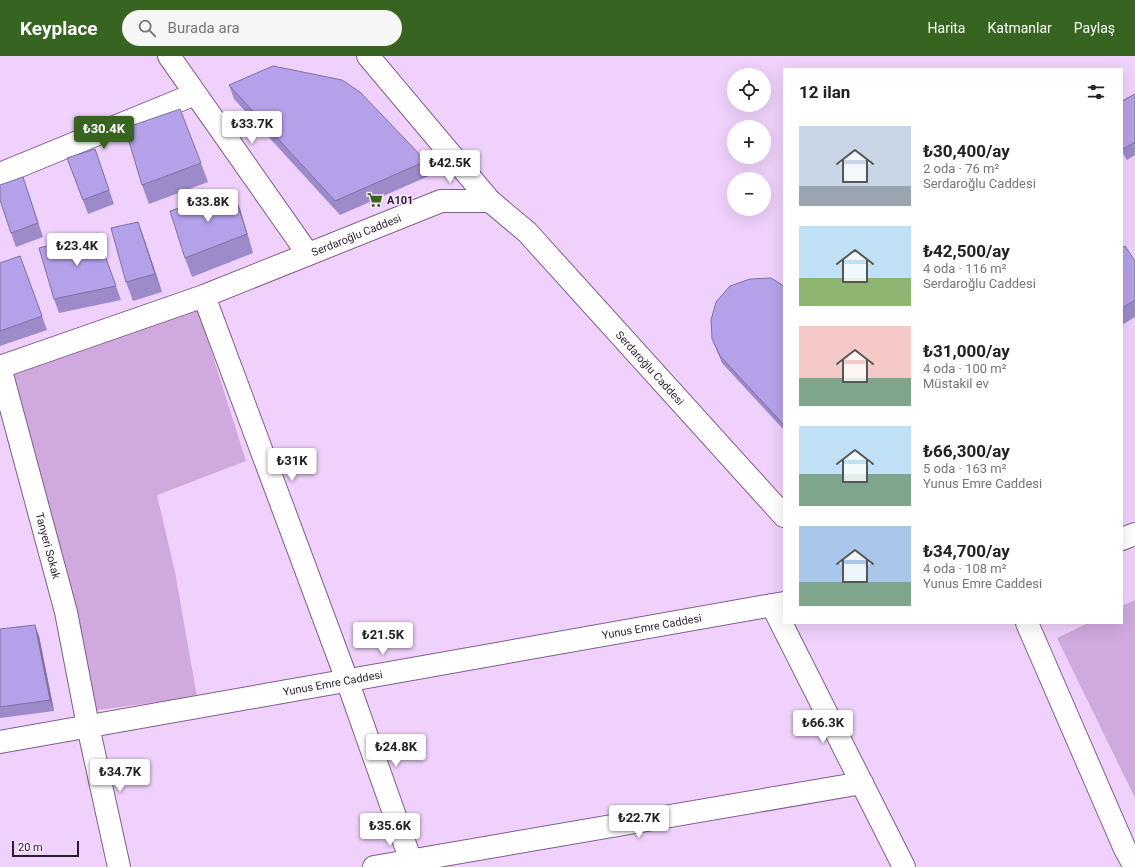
<!DOCTYPE html>
<html lang="tr">
<meta charset="utf-8">
<style>
body{margin:0;font-family:Roboto,sans-serif;background:#f6f6f6;color:#222;height:100vh;display:flex;flex-direction:column;font-size:15px;white-space:nowrap}
*{box-sizing:border-box;margin:0}
p{font-size:13px;color:#767676}
.icon{flex:none;width:22px;height:22px;fill:none;stroke:currentColor;stroke-width:2;stroke-linecap:round;stroke-linejoin:round}
.map{position:relative;flex:1;overflow:hidden}
.drawer{position:absolute;left:783px;top:12px;width:340px;height:556px;display:flex;flex-direction:column;background:#fff;border-radius:0px;box-shadow:0 4px 16px #0002}
.drawer>*{flex:none}
.controls{position:absolute;left:727px;top:12px;display:grid;gap:8px}
.controls a{display:grid;place-items:center;width:44px;height:44px;border-radius:50%;background:#fff;box-shadow:0 4px 16px #0002;font-size:20px}
.scale{position:absolute;left:12px;bottom:10px;width:67px;box-sizing:border-box;padding-left:4px;border:2px solid #2c1e31;border-top:0;font-size:11px;line-height:14px;white-space:nowrap;color:#2c1e31;-webkit-text-stroke:3px #f4e5fa;paint-order:stroke}
.price{position:absolute;translate:-50% -34px;padding:0 9px;border-radius:4px;background:#fff;color:#222;font-size:13px;line-height:26px;filter:drop-shadow(0 1px 2px #0008)}
.price::after{content:'';position:absolute;left:50%;top:24px;width:12px;height:9px;margin-left:-6px;background:inherit;clip-path:polygon(0 0,100% 0,50% 100%)}
.price.on{background:#386422;color:#fff}
ul{padding:0;list-style:none}
li{display:flex;align-items:center;gap:12px;height:100px;padding:0 16px}
li span{display:grid;place-items:center;flex:none;width:112px;height:80px;border-radius:0px;color:#555}
li>.icon{margin-inline-start:auto}
span .icon{width:48px;height:48px;fill:#fffc;stroke-width:1}
li b{font-size:17px}
h2{display:flex;justify-content:space-between;align-items:center;height:48px;padding:0 16px;font-size:17px}
header{display:flex;align-items:center;gap:24px;box-sizing:border-box;height:56px;padding:0 20px;background:#386422;color:#fff}
header strong{font-size:19px}
nav{display:flex;gap:22px;margin-inline-start:auto;font-size:14px}
.search{width:280px;height:36px;background:#f6f6f6;display:flex;align-items:center;gap:10px;box-sizing:border-box;padding:0 14px;border-radius:22px;color:#767676;font-size:15px}
.map>svg:first-child{display:block}
.green{fill:#d0a9de}
.lines{fill:none;stroke-linecap:round;stroke-linejoin:round}
.minor-casing{stroke:#805e8c;stroke-width:24}
.secondary-casing{stroke:#805e8c;stroke-width:24}
.minor{stroke:#fff;stroke-width:22}
.secondary{stroke:#fff;stroke-width:22}
.wall{fill:#9c8ac9}
.shaded-wall{fill:#7f71a4}
.building{fill:#b5a1ea;stroke:#7f71a4}
.labels{text-anchor:middle;stroke-width:3;stroke-linejoin:round;paint-order:stroke}
.poi-label{font-size:11px;font-weight:bold;fill:#2c1e31;stroke:#f4e5fa;text-anchor:start}
.street-label{font-size:11px;fill:#2c1e31;stroke:#f4e5fa}
</style>
<header>
<strong>Keyplace</strong>
<div class="search"><svg class="icon" aria-label="search" viewBox="0 0 24 24"><circle cx="10" cy="10" r="6"/><path d="M15 15l6 6"/></svg>Burada ara</div>
<nav><a>Harita</a><a>Katmanlar</a><a>Paylaş</a></nav>
</header>
<div class="map">
<svg width="1135" height="811" viewBox="0 0 1135 811">
<rect width="100%" height="100%" fill="#efd1fb"/>
<!-- green -->
<path class="green" d="M198,253L246,405L157,439L175,516L197,641L97,654L12,318Z
M1135,544V742L1057,582L1088,567H1122V550Z"/>
<g class="lines">
<defs>
<g id="minor">
<path d="M169,0L308,198"/>
<path d="M368,0L490,145"/>
<path d="M0,118L195,38"/>
<path d="M204,240L347,624L413,811"/>
<path id="s1" d="M0,311L204,240L441,145H490L527,176L784,460"/>
<path id="s2" d="M0,311L66,556L88,670L119,811"/>
<path d="M772,549L904,811"/>
<path d="M1027,567L1125,793L1135,811"/>
<path d="M374,811L862,727"/>
</g>
<g id="secondary">
<path d="M1122,483L1135,478"/>
<path id="s3" d="M0,686L784,547"/>
</g>
</defs>
<!-- minor casing -->
<use href="#minor" class="minor-casing"/>
<!-- secondary casing -->
<use href="#secondary" class="secondary-casing"/>
<!-- minor -->
<use href="#minor" class="minor"/>
<!-- secondary -->
<use href="#secondary" class="secondary"/>
</g>
<!-- wall -->
<path class="wall" d="M229,29L426,105L431,119L340,159L234,43Z
M1135,38V99L1127,104L1122,96V45Z
M95,93L114,148L88,158L67,102Z
M201,107L208,126L149,148L142,129Z
M28,135L43,181L16,191L11,177Z
M240,153L253,197L192,221L185,202Z
M138,166L162,236L133,245L126,226Z
M97,177L121,244L59,257L54,243Z
M1122,192L1135,205V261L1122,269Z
M20,200L47,274L0,290V207Z
M784,230V374L722,307L712,283Z
M0,573L39,580L54,655L0,662Z"/>
<!-- shaded-wall -->
<path class="shaded-wall" d="M233,134L240,153L253,197L247,178Z
M138,166L145,185L162,236L155,218Z
M35,569L39,580L54,655L50,644Z"/>
<!-- building -->
<path class="building" d="M273,10L342,24L360,36L426,105L335,145L229,29Z
M1135,38V86L1123,93L1122,92V45Z
M180,53L201,107L142,129L125,72Z
M95,93L109,134L83,144L67,102Z
M23,121L38,167L11,177L0,144V129Z
M233,134L247,178L185,202L170,155Z
M138,166L155,218L126,226L111,172Z
M97,177L116,230L54,243L39,192Z
M1125,190L1135,205V244L1122,252V192Z
M20,200L42,260L0,275V207Z
M771,222L784,230V369L720,300L712,283L711,264L716,246L730,230L750,223Z
M35,569L50,644L0,651V573Z"/>
<!-- icons -->
<defs>
<symbol id="supermarket-bare" viewBox="-9 -9 18 18"><path d="M-6-5.5h2.5l.6 2H6L4.5 2H-2.5L-4.4-4H-6ZM-1.5 3.2a1.3 1.3 0 1 0 .1 0ZM3 3.2a1.3 1.3 0 1 0 .1 0Z" fill="#386422" stroke="#f4e5fa" stroke-width="2.5" paint-order="stroke"/></symbol>
</defs>
<g fill-rule="evenodd">
<use href="#supermarket-bare" x="364" y="133" width="22" height="22"/>
</g>
<g class="labels">
<!-- poi labels -->
<g class="poi-label">
<text x="387" y="148">A101</text>
</g>
<!-- street labels -->
<g class="street-label">
<text dy="4" stroke="none"><textPath href="#s1" startOffset="380">Serdaroğlu Caddesi</textPath></text>
<text dy="4" stroke="none"><textPath href="#s1" startOffset="752">Serdaroğlu Caddesi</textPath></text>
<text dy="4" stroke="none"><textPath href="#s2" startOffset="185">Tanyeri Sokak</textPath></text>
<text dy="4" stroke="none"><textPath href="#s3" startOffset="662">Yunus Emre Caddesi</textPath></text>
<text dy="4" stroke="none"><textPath href="#s3" startOffset="338">Yunus Emre Caddesi</textPath></text>
</g>
</g>
</svg>
<div class="controls">
<a><svg class="icon" aria-label="locate" viewBox="0 0 24 24"><circle cx="12" cy="12" r="6"/><path d="M12 2v4M12 18v4M2 12h4M18 12h4"/></svg></a>
<a>+</a>
<a>−</a>
</div>
<div class="scale">20 m</div>
<b class="price" style="left:252px;top:89px">₺33.7K</b>
<b class="price on" style="left:104px;top:94px">₺30.4K</b>
<b class="price" style="left:450px;top:128px">₺42.5K</b>
<b class="price" style="left:208px;top:167px">₺33.8K</b>
<b class="price" style="left:77px;top:211px">₺23.4K</b>
<b class="price" style="left:292px;top:426px">₺31K</b>
<b class="price" style="left:383px;top:600px">₺21.5K</b>
<b class="price" style="left:823px;top:688px">₺66.3K</b>
<b class="price" style="left:396px;top:712px">₺24.8K</b>
<b class="price" style="left:120px;top:737px">₺34.7K</b>
<b class="price" style="left:639px;top:783px">₺22.7K</b>
<b class="price" style="left:390px;top:791px">₺35.6K</b>
<section class="drawer">
<h2>12 ilan<svg class="icon" aria-label="filters" viewBox="0 0 24 24"><path d="M4 7h16M4 17h16"/><circle cx="9" cy="7" r="2"/><circle cx="15" cy="17" r="2"/></svg></h2>
<ul>
<li><span style="background:linear-gradient(#c9d6e8 75%,#9aa5b1 0)"><svg class="icon" aria-label="home" viewBox="0 0 24 24"><path d="M3 11l9-7 9 7M6 9v11h12V9"/></svg></span><div><b>₺30,400/ay</b><p>2 oda · 76 m²</p><p>Serdaroğlu Caddesi</p></div></li>
<li><span style="background:linear-gradient(#bfe0f5 65%,#8fb573 0)"><svg class="icon" aria-label="home" viewBox="0 0 24 24"><path d="M3 11l9-7 9 7M6 9v11h12V9"/></svg></span><div><b>₺42,500/ay</b><p>4 oda · 116 m²</p><p>Serdaroğlu Caddesi</p></div></li>
<li><span style="background:linear-gradient(#f6c9c9 65%,#7fa58c 0)"><svg class="icon" aria-label="home" viewBox="0 0 24 24"><path d="M3 11l9-7 9 7M6 9v11h12V9"/></svg></span><div><b>₺31,000/ay</b><p>4 oda · 100 m²</p><p>Müstakil ev</p></div></li>
<li><span style="background:linear-gradient(#bfe0f5 60%,#7fa58c 0)"><svg class="icon" aria-label="home" viewBox="0 0 24 24"><path d="M3 11l9-7 9 7M6 9v11h12V9"/></svg></span><div><b>₺66,300/ay</b><p>5 oda · 163 m²</p><p>Yunus Emre Caddesi</p></div></li>
<li><span style="background:linear-gradient(#a9c7e8 70%,#7fa58c 0)"><svg class="icon" aria-label="home" viewBox="0 0 24 24"><path d="M3 11l9-7 9 7M6 9v11h12V9"/></svg></span><div><b>₺34,700/ay</b><p>4 oda · 108 m²</p><p>Yunus Emre Caddesi</p></div></li>
</ul>
</section>
</div>
